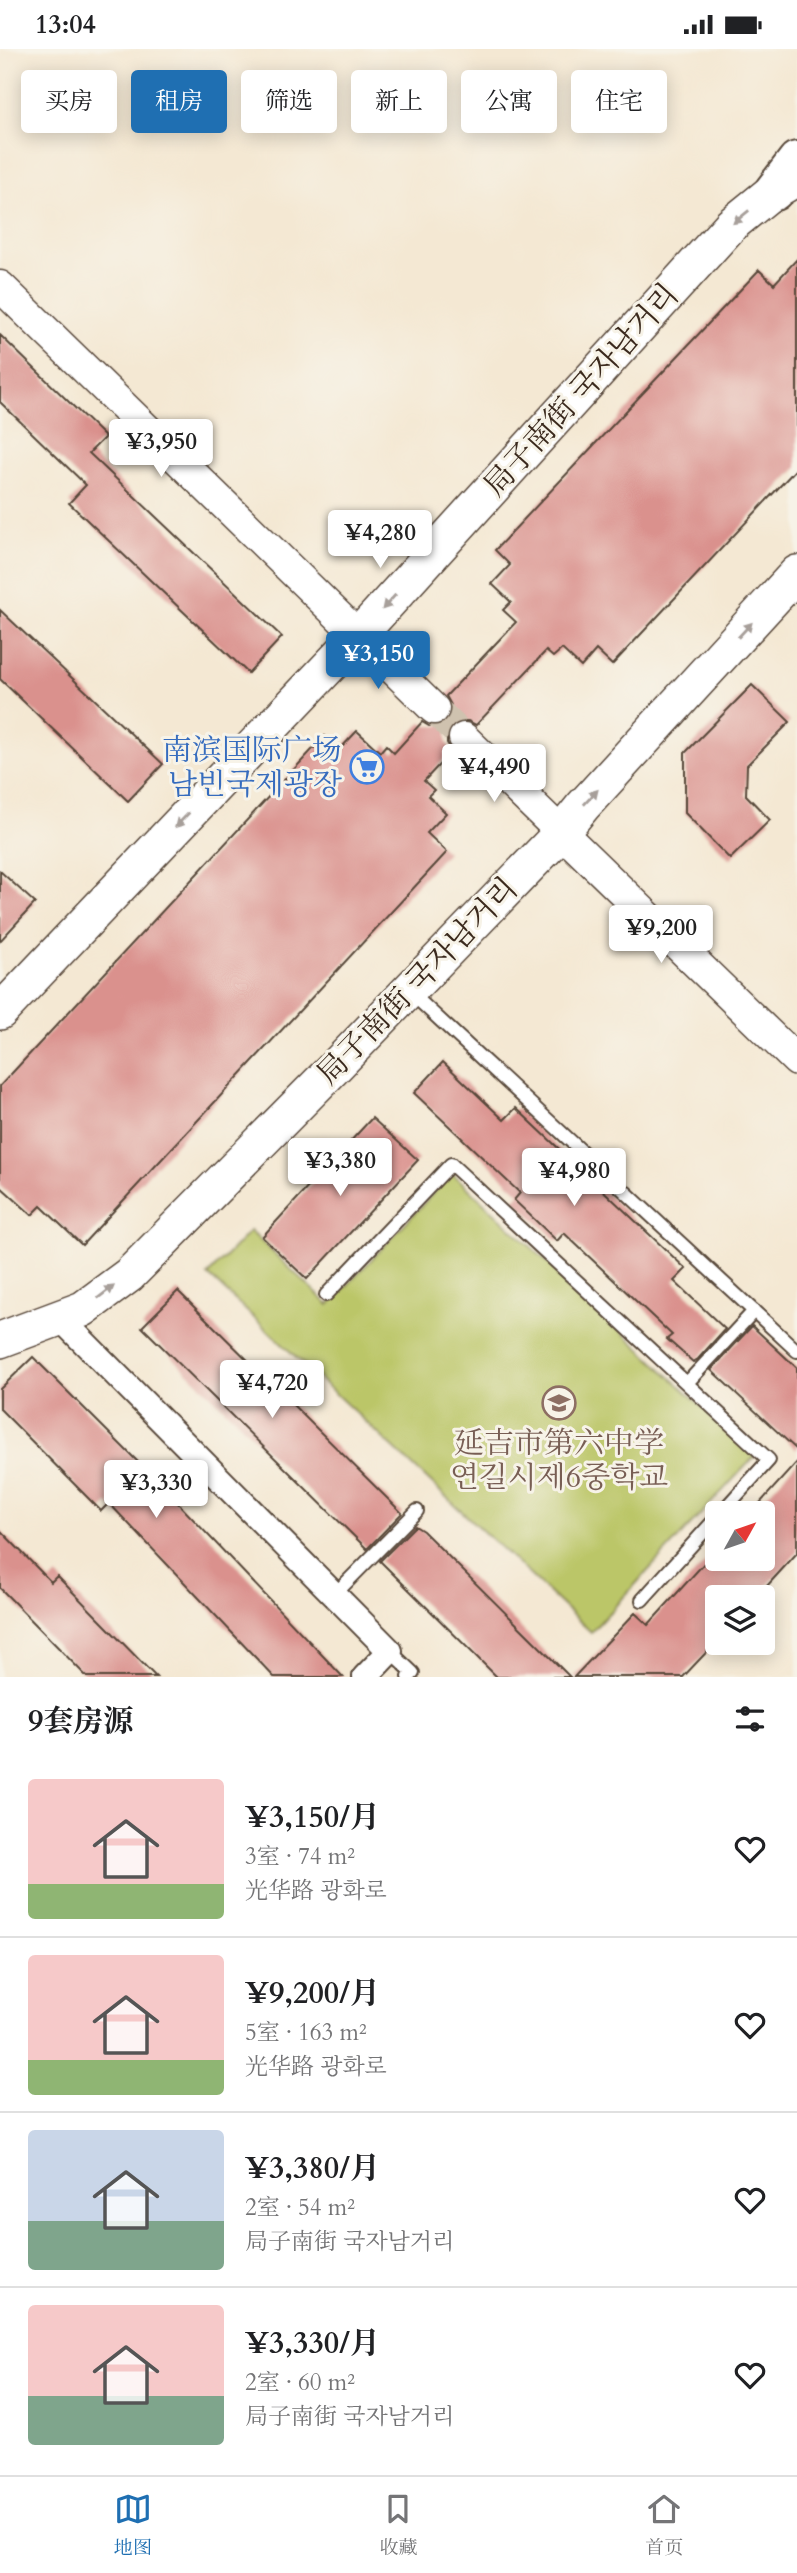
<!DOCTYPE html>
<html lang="zh">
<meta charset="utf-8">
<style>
body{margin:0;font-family:Cardo,"Noto Serif SC","Noto Serif KR",serif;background:#f6f6f6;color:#202124;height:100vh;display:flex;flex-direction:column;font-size:26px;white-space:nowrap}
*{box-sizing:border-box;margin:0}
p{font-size:23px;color:#757577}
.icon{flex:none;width:38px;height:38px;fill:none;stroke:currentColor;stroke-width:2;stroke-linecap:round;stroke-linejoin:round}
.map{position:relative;height:1628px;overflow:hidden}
.panel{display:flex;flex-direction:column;background:#fff;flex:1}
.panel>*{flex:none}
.banner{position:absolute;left:21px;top:21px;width:756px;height:63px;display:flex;gap:14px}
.needle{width:46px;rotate:50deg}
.controls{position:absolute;left:705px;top:1452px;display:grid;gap:14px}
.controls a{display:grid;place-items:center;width:70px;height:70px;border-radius:7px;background:#fff;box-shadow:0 4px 18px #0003;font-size:35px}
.price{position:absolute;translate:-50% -60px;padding:0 16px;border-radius:7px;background:#fff;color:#222;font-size:23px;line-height:46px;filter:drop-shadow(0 2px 4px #0008)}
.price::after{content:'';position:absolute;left:50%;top:42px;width:21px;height:16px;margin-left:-10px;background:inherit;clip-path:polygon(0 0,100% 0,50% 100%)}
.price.on{background:#1f6fb2;color:#fff}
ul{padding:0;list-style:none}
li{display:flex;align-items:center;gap:21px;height:175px;padding:0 28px}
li+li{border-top:2px solid #e0e0e0}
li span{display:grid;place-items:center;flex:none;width:196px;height:140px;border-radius:7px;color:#555}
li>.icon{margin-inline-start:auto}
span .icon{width:84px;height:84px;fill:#fffc;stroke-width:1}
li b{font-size:30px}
h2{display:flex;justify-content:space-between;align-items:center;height:84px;padding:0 28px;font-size:30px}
.pill{padding:0 24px;border-radius:7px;background:#fff;box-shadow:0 4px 18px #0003;font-size:24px;line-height:63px}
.pill.on{background:#1f6fb2;color:#fff}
.status{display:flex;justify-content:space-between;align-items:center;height:49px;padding:0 35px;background:#fff;direction:ltr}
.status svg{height:19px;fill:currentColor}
.tab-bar{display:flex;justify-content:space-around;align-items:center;height:98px;border-top:2px solid #e0e0e0;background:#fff;font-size:19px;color:#757577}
.tab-bar a{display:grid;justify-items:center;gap:4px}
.tab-bar .on{color:#1f6fb2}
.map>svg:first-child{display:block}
.green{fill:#bbc668;stroke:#7b7843;stroke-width:2}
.building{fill:#da918d}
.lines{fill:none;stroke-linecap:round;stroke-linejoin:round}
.tertiary-tunnel{stroke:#cfc2af;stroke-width:30;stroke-dasharray:30 15;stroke-linecap:butt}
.service-casing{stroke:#574639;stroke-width:16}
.minor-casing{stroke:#574639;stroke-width:28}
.tertiary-casing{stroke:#574639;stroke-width:33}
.secondary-casing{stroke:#574639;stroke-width:38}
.primary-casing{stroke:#574639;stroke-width:42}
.service{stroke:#fff;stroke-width:12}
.minor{stroke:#fff;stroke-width:24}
.tertiary{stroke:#fff;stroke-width:30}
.secondary{stroke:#fff;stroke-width:35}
.primary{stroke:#fff;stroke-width:38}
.oneway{fill:#a79f9a}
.labels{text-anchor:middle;stroke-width:6;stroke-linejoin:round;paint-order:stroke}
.street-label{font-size:30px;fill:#3b2a1e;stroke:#f7f3e8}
.shop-label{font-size:30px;fill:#366cbe;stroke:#f7f3e8;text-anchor:end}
.education-label{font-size:30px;fill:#785e54;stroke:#f7f3e8}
</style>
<div class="status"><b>13:04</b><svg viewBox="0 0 49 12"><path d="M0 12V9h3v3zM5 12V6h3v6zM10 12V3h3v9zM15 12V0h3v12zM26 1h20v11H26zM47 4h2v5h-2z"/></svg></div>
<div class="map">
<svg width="797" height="1628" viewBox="0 0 797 1628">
<rect width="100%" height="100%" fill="#f7f3e8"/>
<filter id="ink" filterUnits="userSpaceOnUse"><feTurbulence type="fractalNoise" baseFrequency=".0143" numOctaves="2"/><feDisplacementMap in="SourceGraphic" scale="14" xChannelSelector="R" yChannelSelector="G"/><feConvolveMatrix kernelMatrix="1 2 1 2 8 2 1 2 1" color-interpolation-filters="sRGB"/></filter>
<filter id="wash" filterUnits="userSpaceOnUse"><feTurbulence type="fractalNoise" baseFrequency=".00686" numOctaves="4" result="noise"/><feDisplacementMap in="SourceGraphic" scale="28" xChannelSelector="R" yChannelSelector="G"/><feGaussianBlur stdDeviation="1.57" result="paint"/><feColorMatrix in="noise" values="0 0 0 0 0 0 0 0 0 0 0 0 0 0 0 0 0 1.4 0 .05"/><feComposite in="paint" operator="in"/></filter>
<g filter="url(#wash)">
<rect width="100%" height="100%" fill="#f4e8d3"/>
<!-- green -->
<path class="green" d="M452,1124L755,1407L591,1583L208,1226L250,1182L329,1256Z"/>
<g id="blocks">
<!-- building -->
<path class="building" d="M797,210V419L612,616L596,601L581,618L562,600L553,608L546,602L476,676L468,672H459L452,676L447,685V694L452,702L424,732L434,741L428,747L446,764L427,784L447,803L82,1196L41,1157L32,1166L0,1137V1037L325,687L340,700L357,682L380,703L386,696L394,704L422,673L429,677H438L447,672L451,665V656L446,647L516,573L503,561L511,553L492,535L510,516L495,501L759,221L774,235Z
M0,286L105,388L89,404L282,588L248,624L69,454L86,436L0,353Z
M0,561L163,715L128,752L0,630Z
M752,636L790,673L747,716L746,746L770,771L730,810L685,764V704Z
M0,822L35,854L0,892Z
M443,1013L504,1071L516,1059L686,1220L674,1232L725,1280L698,1310L693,1313L667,1290L672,1286L564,1184L557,1192L514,1151L520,1144L414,1044Z
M372,1069L418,1111L307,1230L262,1188Z
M178,1242L402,1464L367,1500L142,1278Z
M752,1277L797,1319V1401L711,1321Z
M33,1308L154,1429L343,1628H274L109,1454L101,1462L0,1360V1340Z
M797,1413V1504L756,1549H718V1591L683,1628H574L635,1564L648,1576L708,1510H763V1465H750Z
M415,1477L423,1482L570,1628H497L380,1512Z
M0,1481L51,1533L57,1527L156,1628H87L0,1539Z"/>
</g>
</g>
<g filter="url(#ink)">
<use href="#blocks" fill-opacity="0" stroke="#574639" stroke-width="2"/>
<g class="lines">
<!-- tertiary-tunnel -->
<path class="tertiary-tunnel" d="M434,660L464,689"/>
<defs>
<path id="service" d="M411,944L797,1302
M326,1246L451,1115L769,1411L720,1465
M687,1334L754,1262
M334,1546L417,1462
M642,1551L718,1467
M390,1602L413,1624L409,1628"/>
<path id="minor" d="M60,1269L390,1602L365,1628"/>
<path id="tertiary" d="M0,237L434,660
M464,689L797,1012"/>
<path id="secondary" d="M0,963L358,587L731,176L768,146L797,129
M0,1291L83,1260L129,1226L332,1021L561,784L583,757L797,524"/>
<path id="primary" d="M774,142L797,112"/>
</defs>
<!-- service casing -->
<use href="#service" class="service-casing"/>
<!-- minor casing -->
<use href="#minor" class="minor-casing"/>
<!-- tertiary casing -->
<use href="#tertiary" class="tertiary-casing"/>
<!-- secondary casing -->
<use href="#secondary" class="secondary-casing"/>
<!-- primary casing -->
<use href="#primary" class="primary-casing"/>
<!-- service -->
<use href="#service" class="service"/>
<!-- minor -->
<use href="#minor" class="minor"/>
<!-- tertiary -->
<use href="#tertiary" class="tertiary"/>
<!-- secondary -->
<use href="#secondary" class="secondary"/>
<!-- primary -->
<use href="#primary" class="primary"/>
</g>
<!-- one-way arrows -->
<defs><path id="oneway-solid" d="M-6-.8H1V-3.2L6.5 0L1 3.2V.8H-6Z" transform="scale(1.75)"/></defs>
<g class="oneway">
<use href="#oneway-solid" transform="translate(741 168) rotate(141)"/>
<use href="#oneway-solid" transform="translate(389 553) rotate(132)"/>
<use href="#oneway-solid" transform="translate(745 581) rotate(-47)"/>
<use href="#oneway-solid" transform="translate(591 748) rotate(-47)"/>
<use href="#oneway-solid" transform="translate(182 771) rotate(134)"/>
<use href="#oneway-solid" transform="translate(106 1243) rotate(-37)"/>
</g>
</g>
<!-- icons -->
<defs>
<symbol id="supermarket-ring" viewBox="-11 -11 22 22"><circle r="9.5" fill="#f7f3e8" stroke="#3f7fe0" stroke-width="1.5"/><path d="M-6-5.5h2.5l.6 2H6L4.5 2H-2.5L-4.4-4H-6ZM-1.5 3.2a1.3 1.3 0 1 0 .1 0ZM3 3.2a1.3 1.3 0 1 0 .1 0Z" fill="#3f7fe0"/></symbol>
<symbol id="school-ring" viewBox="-11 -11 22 22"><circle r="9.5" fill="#f7f3e8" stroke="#8d6e63" stroke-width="1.5"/><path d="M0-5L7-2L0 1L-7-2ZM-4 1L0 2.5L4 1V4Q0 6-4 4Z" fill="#8d6e63"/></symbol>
</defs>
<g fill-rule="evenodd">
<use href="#supermarket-ring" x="348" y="699" width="38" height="38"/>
<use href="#school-ring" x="540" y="1335" width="38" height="38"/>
</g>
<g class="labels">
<!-- street labels -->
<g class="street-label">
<text transform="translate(581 341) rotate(-48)" y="10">局子南街 국자남거리</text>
<text transform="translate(417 932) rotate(-46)" y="10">局子南街 국자남거리</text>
</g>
<!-- shop labels -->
<g class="shop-label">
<text x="342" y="711">南滨国际广场<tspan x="342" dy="34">남빈국제광장</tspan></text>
</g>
<!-- education labels -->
<g class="education-label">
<text x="559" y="1404">延吉市第六中学<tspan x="559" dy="34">연길시제6중학교</tspan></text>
</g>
</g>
</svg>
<div class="controls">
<a><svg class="needle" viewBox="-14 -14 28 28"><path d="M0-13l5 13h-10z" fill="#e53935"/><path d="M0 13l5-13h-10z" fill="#757577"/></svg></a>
<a><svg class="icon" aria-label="layers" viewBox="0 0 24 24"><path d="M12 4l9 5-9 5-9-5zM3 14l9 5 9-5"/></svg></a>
</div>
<b class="price" style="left:161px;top:430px">¥3,950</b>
<b class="price" style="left:380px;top:521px">¥4,280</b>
<b class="price on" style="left:378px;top:642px">¥3,150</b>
<b class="price" style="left:494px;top:755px">¥4,490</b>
<b class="price" style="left:661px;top:916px">¥9,200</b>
<b class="price" style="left:340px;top:1149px">¥3,380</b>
<b class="price" style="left:574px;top:1159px">¥4,980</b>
<b class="price" style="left:272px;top:1371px">¥4,720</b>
<b class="price" style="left:156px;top:1471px">¥3,330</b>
<div class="banner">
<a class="pill">买房</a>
<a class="pill on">租房</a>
<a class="pill">筛选</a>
<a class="pill">新上</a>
<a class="pill">公寓</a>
<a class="pill">住宅</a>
</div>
</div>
<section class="panel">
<h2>9套房源<svg class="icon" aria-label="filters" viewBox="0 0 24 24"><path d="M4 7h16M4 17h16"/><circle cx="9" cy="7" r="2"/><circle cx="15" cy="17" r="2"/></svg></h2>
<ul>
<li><span style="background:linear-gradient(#f6c9c9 75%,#8fb573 0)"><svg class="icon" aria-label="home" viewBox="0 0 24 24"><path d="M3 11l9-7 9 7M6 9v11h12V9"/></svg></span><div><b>¥3,150/月</b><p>3室 · 74 m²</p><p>光华路 광화로</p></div><svg class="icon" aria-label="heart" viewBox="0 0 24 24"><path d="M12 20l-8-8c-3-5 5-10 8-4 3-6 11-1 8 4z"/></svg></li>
<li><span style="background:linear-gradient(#f6c9c9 75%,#8fb573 0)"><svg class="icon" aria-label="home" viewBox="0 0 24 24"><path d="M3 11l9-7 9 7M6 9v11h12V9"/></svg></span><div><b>¥9,200/月</b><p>5室 · 163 m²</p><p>光华路 광화로</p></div><svg class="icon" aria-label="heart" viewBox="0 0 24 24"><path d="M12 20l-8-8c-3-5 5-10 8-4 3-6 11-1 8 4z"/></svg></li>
<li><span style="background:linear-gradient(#c9d6e8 65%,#7fa58c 0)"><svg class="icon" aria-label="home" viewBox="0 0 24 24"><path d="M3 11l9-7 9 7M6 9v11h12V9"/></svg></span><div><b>¥3,380/月</b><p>2室 · 54 m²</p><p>局子南街 국자남거리</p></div><svg class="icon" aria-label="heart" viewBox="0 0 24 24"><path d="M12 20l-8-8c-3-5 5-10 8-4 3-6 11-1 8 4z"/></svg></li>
<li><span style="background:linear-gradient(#f6c9c9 65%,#7fa58c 0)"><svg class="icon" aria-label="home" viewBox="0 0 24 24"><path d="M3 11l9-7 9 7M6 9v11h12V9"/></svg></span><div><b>¥3,330/月</b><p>2室 · 60 m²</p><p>局子南街 국자남거리</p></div><svg class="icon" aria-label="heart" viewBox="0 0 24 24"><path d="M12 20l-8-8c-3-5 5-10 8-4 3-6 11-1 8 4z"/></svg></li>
</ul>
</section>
<nav class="tab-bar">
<a class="on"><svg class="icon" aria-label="map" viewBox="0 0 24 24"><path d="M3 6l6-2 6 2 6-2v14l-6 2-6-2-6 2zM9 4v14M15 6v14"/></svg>地图</a>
<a><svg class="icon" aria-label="saved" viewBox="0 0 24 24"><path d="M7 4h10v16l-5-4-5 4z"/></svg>收藏</a>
<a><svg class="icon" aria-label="home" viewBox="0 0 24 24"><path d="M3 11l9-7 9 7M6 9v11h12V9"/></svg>首页</a>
</nav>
